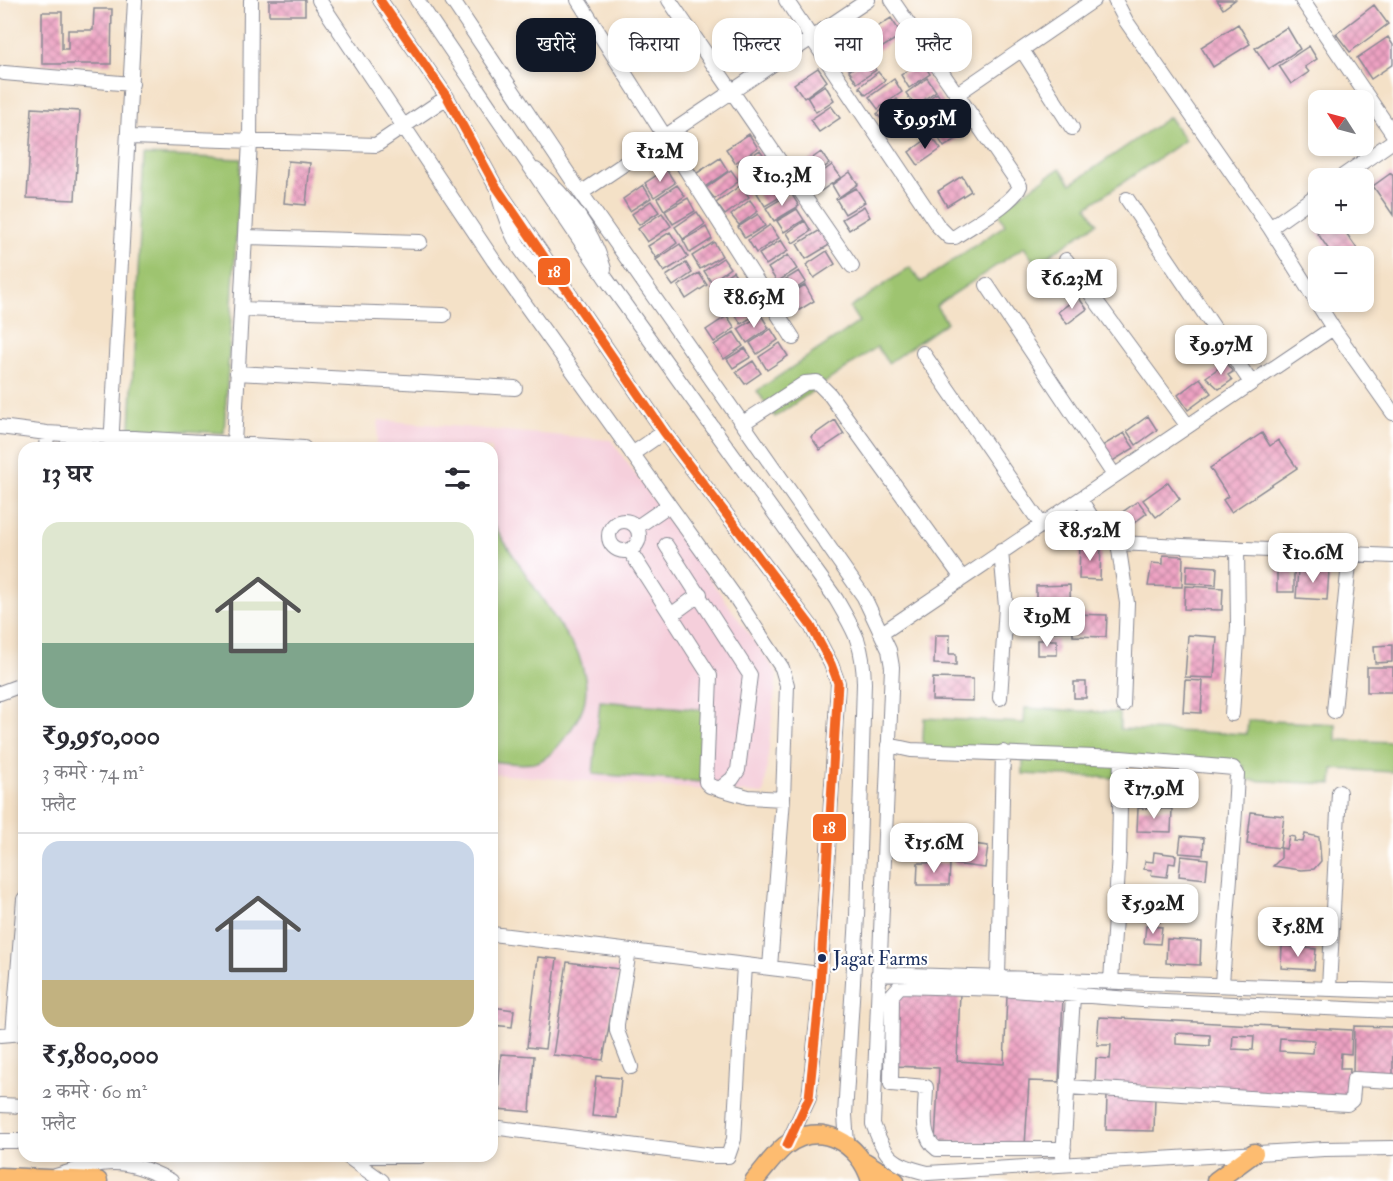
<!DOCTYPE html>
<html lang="hi">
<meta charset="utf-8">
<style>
body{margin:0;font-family:"IM FELL Double Pica","Noto Serif Devanagari",serif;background:#f2f2f3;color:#2b2b33;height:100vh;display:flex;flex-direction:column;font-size:22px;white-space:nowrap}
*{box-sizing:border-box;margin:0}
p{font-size:20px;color:#7c7c81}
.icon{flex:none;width:33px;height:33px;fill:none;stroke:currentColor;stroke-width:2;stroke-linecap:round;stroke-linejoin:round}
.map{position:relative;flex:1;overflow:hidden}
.details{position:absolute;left:18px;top:442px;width:480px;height:720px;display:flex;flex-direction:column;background:#fff;border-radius:18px;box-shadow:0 3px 9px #0003}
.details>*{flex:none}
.banner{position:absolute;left:516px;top:18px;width:570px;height:54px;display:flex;gap:12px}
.needle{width:39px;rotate:306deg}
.controls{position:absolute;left:1308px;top:90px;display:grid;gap:12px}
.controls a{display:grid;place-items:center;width:66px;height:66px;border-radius:12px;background:#fff;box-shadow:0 3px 9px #0003;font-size:30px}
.price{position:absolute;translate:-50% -51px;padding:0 14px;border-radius:12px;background:#fff;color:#222;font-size:20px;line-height:39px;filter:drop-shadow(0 2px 3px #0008)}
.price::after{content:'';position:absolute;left:50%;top:36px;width:18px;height:14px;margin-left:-9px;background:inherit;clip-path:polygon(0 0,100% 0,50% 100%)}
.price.current{background:#111827;color:#fff}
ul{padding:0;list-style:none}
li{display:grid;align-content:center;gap:12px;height:318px;padding:0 24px}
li+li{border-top:2px solid #e1e1e2}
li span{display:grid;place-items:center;height:186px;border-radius:18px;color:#555}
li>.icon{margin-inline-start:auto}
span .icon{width:108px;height:108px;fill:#fffc;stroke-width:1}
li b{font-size:26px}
h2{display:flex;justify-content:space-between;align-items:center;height:72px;padding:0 24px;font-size:26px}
.tag{padding:0 21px;border-radius:18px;background:#fff;box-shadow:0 3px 9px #0003;font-size:21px;line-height:54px}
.tag.current{background:#111827;color:#fff}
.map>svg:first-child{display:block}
.built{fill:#f5cfdb}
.park{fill:#9ec46f;stroke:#5c7a66;stroke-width:1.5}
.building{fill:url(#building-cross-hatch);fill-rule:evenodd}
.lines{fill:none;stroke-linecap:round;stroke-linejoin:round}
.minor-casing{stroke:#888892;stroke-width:16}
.major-casing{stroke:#888892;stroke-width:21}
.minor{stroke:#fff;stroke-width:14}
.major{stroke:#fdbc70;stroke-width:18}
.bus-1-casing{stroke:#fff;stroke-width:14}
.bus-1{stroke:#f26522;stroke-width:9}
.bus-dot{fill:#1b2f5e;stroke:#fff;stroke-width:2}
.labels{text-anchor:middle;stroke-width:4.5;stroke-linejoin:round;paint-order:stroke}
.bus-label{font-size:20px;fill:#1b2f5e;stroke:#fff;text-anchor:start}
.line-badge{stroke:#fff;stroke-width:2}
.badge-label{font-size:16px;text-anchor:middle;font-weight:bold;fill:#fff}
</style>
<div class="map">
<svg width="1393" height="1181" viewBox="0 0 1393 1181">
<defs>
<pattern id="building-cross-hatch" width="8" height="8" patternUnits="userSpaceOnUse" patternTransform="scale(1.5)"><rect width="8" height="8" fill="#eea2c2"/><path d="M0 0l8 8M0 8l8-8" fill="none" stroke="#c084a1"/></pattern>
</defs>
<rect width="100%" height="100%" fill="#fff"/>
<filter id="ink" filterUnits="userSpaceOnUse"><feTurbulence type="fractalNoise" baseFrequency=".0167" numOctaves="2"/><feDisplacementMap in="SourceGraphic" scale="12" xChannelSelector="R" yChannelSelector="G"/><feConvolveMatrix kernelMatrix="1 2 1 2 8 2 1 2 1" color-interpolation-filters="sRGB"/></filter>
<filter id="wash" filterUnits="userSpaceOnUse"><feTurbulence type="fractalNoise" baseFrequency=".008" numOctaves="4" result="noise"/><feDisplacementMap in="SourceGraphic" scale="24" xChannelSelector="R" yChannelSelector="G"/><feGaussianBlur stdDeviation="1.35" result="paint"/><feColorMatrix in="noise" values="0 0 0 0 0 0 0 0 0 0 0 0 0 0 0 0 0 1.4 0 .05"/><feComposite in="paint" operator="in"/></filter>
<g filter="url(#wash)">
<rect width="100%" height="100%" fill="#f4e1c7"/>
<!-- built -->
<path class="built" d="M379,420L611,440L777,673L764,794L492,774V448H376Z"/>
<!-- park -->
<path class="park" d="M1169,117L1185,140L1087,207L1097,223L1036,264L1024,247L936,306L947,322L888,363L877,347L775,417L757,391L859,322L850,308L910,267L921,282L1005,225L997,211L1060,168L1071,184Z
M144,155L241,159L224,433L130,428Z
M492,523L578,653C583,669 588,682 585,699C582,718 554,759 534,763C520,765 505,763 492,761Z
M600,701L707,710L701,782L593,774Z
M1025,708L1120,713V729L1247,734L1248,720L1336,724V740L1393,742V772L1333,769L1332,784L1244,780V766L1116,761L1115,778L1023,774V759L922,754L924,718L1024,723Z"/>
<g id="blocks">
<!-- building -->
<path class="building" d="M269,0H305V15H269Z
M1217,0H1235L1223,9Z
M1374,5L1388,24L1350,52L1336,34Z
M94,9H112L111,64H42V12H62V49H68V30H93Z
M891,18L902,35L878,50L867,33Z
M1238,24L1250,44L1213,67L1201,47Z
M1287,27L1300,49L1269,69L1255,48Z
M1388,37L1393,45V64L1371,79L1357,58Z
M862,39L872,53L849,69L839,54Z
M1309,46L1317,59L1305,67L1309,72L1291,84L1279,66Z
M868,58L876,70L857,83L849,71Z
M922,61L930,74L909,88L901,75Z
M818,68L827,81L804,98L794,84Z
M878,72L885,80L866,95L859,87Z
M927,78L936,91L915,106L906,93Z
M894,79L902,92L878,109L869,97Z
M825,85L834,100L816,112L807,97Z
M937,93L944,104L922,119L915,108Z
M897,99L906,112L887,126L877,114Z
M949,104L958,117L936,133L927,120Z
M831,106L840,118L819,132L810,120Z
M32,108L80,111L75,200L27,198Z
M956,121L964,134L944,147L936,134Z
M749,134L758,148L735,163L726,149Z
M931,136L941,149L918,165L909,152Z
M760,150L769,163L746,179L737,165Z
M821,152L829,164L811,176L803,165Z
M720,158L728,171L703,188L694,175Z
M288,161L310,163L306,205L284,203Z
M770,165L778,177L754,192L747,181Z
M832,165L841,177L821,191L812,179Z
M666,169L675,183L654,197L645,183Z
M731,170L739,181L715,199L706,188Z
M850,172L858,184L839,197L832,185Z
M1391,173L1393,176V215L1373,186Z
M962,176L971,191L947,206L938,191Z
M779,180L787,193L765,206L757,193Z
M643,185L651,198L630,211L623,199Z
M677,185L685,196L664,210L657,198Z
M741,185L749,197L725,215L716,203Z
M856,188L865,202L845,214L836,199Z
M791,193L799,206L774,221L766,208Z
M688,198L695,211L673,224L665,211Z
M750,200L758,211L739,225L731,215Z
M651,201L659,212L639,225L632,214Z
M864,206L870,217L849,230L842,219Z
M797,209L804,220L784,232L777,221Z
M697,212L705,224L683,239L675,227Z
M662,213L671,226L647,242L638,229Z
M758,214L765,226L745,238L738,227Z
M805,221L811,231L793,243L787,233Z
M1326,224H1340L1358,250L1349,256H1333L1316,231Z
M770,225L779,238L756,253L748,240Z
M706,227L712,239L690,253L683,240Z
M822,229L831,244L806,259L797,244Z
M670,232L677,243L656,258L648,246Z
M781,240L788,251L766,265L759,254Z
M714,242L722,256L700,269L692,256Z
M680,244L688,257L664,272L656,260Z
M827,251L835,264L814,278L806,265Z
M788,255L797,269L777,282L768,268Z
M723,258L730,268L711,282L704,271Z
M686,263L692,273L673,286L666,276Z
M733,271L742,285L719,300L710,286Z
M799,271L806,282L785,296L778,284Z
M699,273L707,285L686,299L678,286Z
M805,285L814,301L793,314L783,298Z
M742,287L749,297L727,313L720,302Z
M1078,297L1087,309L1067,324L1058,312Z
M754,298L762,311L741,324L733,311Z
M761,315L769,328L747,343L738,329Z
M727,316L735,328L714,342L706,330Z
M771,329L778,340L757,354L750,343Z
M734,332L743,346L724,359L714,345Z
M780,343L788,356L767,370L759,357Z
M745,348L751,357L733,368L727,359Z
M753,361L761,373L745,384L736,372Z
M1226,363L1233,372L1228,375L1232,380L1219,389L1206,377Z
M1200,378L1211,393L1188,410L1178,395Z
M1148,416L1157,430L1136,445L1127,431Z
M835,420L844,434L820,450L811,437Z
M1124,433L1134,448L1111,462L1102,446Z
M1262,433L1270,446L1278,440L1297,468L1231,512L1223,500L1228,496L1210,468Z
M1168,482L1180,499L1156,517L1143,500Z
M1138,501L1147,513L1127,528L1117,516Z
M1080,543L1101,544L1100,580L1079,579Z
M1163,555L1183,556L1182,587L1148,586L1152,563L1163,564Z
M1277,564H1294V592H1277Z
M1187,565L1217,567L1216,585L1186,583Z
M1298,569L1329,571L1327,600L1296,598Z
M1070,585L1071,631L1036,632V586Z
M1185,586L1223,588L1222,610L1184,609Z
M1073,614L1107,615L1106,637L1073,636Z
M935,635H950L949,654H956V665L934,664Z
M1188,635L1217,637L1214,678L1185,677Z
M1037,640H1057V655H1037Z
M1392,645V662L1375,663L1374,646Z
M1367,667H1393V692H1367Z
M933,678L973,679V701L932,700Z
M1185,680L1203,681L1201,713L1183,712Z
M1074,682H1086V698H1074Z
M1138,808L1172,809L1171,832L1137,831Z
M1251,812L1284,816L1280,848L1247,844Z
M1305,834L1319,837L1321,861L1314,869L1301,870L1273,866L1281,858V848L1286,849L1289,836L1295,837L1294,841L1303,842Z
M1181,836L1204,838L1203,855L1179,853Z
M957,842L988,846L985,868L954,864Z
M1154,852L1176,855L1175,864L1169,863L1167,877L1151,875L1152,870L1144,869L1145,861L1153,862Z
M1181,856L1208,859L1206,879L1179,876Z
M918,863H950L949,885H917Z
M1132,899L1161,901L1160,922L1131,920Z
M1146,926L1162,927L1160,944L1144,943Z
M1167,939L1201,941L1200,965L1166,963Z
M1282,946L1316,949L1314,970L1281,968Z
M538,957L557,959L545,1049L527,1047Z
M567,962L619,969L603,1060L553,1055Z
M898,990L960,993L957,1061L1004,1064L1007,996L1063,998L1059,1082L1029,1081L1025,1146L935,1141L939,1068L894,1066Z
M492,1007L514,1010L512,1027L492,1025Z
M1099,1017L1352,1030L1351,1054L1341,1053L1340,1069H1350L1348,1097L1095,1084L1096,1058L1110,1059L1111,1045H1097ZM1176,1033L1210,1035V1046L1176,1044ZM1233,1035L1254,1036L1253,1050L1232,1049ZM1280,1038L1314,1040L1313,1053L1279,1051Z
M1354,1026L1393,1027V1074L1353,1073Z
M501,1054L534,1056L530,1112L497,1109Z
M596,1076L621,1078L617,1118L592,1116Z
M1107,1095L1155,1097L1154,1131L1106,1130Z"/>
</g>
</g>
<g filter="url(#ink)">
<use href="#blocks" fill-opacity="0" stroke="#888892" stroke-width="1.5"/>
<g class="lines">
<defs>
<path id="minor" d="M319,0L494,261L736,598L782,668L787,685L783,799L770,967
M380,0L447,97L495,185L664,432L811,626L831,664L838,683L819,1001L809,1098L787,1145
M417,0L607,280L836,599C855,632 863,643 864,683L857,916L845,1115L847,1144
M452,0L581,193L864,597L889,650L892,667L873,1124C886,1158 892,1165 928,1173L1324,1149L1393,1148
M578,0L793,338
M669,0L852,266
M786,0L938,226L949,237H955C972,225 1014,203 1020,186L892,0
M1115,0L1126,21L1270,228L1333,328L1393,413
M1302,0L1393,134
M1022,50L1072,128
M4,73L132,84
M957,94L1094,0
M130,137L376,145L447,97
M536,170C568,197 592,228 604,269
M1340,178L1393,141
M581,193L868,0
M499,197C512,242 524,263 563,289
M1127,199L1250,381
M1270,228L1318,194
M245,237L420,242
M1066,260L1187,425
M987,285L1114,475
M241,309L444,315
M923,353L1041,524
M237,373L515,388
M743,423L805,383L817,382L830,395L962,578
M0,427L47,433L304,448
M234,443L250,141L251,0
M46,448L47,433
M111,448L135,0
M632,454L664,432
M1080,499C1089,512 1102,539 1118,543L1393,556
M609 536a15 15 0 1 1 30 0a15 15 0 1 1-30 0Z
M637,527L669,505
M1118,543L1127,603L1123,705
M666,545L750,675L738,770L732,779L720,789
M630,551L710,676L706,782L710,786L748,797L783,799
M671,615L700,594
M882,633L1333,328
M0,693L24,684
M1000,698L1006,607L1001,551
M1334,711L1350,554
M1232,714L1238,626L1237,548
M888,745L911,750L1121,758L1233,768L1237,774L1235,812L1222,983
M492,934L820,974
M629,951L617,1024V1031L631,1067
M878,974L1393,991
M998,978L1003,752
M1111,981L1119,854L1121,758
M1329,988L1339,792
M13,1034L24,899
M0,1035L24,1033
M1067,1087L1347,1104L1352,1100L1354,1079L1393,1081
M0,1105L24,1106
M492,1127L713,1156H728L734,1139L744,965
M0,1141H24
M1064,1149H937C919,1137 926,1107 926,1087L891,1084L892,995L900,986L1001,989L1142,1000L1393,1011
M347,1156L382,1181
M364,1156H420
M1063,1157L1073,996
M56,1176C107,1160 122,1156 171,1181"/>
<path id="major" d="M865,1162L895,1181
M0,1177L98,1181
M754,1181C764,1170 773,1156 785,1146C820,1119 860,1143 871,1181
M1216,1181L1254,1153"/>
</defs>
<!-- minor casing -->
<use href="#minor" class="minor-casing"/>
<!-- major casing -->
<use href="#major" class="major-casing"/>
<!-- minor -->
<use href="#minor" class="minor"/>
<!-- major -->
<use href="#major" class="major"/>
<defs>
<path id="bus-1" d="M380,0L447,97L495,185L664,432L811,626L831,664L838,683L819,1001L809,1098L787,1145"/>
</defs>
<!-- bus-1 casing -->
<use href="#bus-1" class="bus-1-casing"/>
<!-- bus-1 -->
<use href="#bus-1" class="bus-1"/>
</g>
</g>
<!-- markers -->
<circle class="bus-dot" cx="822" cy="958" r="5"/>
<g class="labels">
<!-- bus labels -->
<g class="bus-label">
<text x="833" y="965">Jagat Farms</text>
</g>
</g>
<g class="line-badge">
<rect x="537" y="257" width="34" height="29" rx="6" fill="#f26522"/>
<rect x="812" y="813" width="35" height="29" rx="6" fill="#f26522"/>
</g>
<g class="badge-label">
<text x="554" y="277">18</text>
<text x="829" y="833">18</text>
</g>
</svg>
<div class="controls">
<a><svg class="needle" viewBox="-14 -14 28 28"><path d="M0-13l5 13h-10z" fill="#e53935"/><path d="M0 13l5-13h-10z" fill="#7c7c81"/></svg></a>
<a>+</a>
<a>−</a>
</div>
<b class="price current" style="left:925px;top:150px">₹9.95M</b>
<b class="price" style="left:660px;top:183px">₹12M</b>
<b class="price" style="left:782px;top:207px">₹10.3M</b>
<b class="price" style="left:1072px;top:310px">₹6.23M</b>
<b class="price" style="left:754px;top:329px">₹8.63M</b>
<b class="price" style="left:1221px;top:376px">₹9.97M</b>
<b class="price" style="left:1090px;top:562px">₹8.52M</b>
<b class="price" style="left:1313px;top:584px">₹10.6M</b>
<b class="price" style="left:1047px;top:648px">₹19M</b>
<b class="price" style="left:1154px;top:820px">₹17.9M</b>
<b class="price" style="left:934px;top:874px">₹15.6M</b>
<b class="price" style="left:1153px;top:935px">₹5.92M</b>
<b class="price" style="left:1298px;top:958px">₹5.8M</b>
<div class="banner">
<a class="tag current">खरीदें</a>
<a class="tag">किराया</a>
<a class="tag">फ़िल्टर</a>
<a class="tag">नया</a>
<a class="tag">फ़्लैट</a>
</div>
<section class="details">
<h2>13 घर<svg class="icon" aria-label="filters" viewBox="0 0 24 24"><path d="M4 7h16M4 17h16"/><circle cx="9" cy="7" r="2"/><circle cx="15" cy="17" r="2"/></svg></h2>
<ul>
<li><span style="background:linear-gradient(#dfe7d0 65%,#7fa58c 0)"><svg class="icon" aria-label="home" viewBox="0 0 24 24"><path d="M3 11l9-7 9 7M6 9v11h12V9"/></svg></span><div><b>₹9,950,000</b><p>3 कमरे · 74 m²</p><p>फ़्लैट</p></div></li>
<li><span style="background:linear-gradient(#c9d6e8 75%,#c2b280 0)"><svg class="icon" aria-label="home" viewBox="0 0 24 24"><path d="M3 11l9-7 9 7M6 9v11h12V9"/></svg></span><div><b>₹5,800,000</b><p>2 कमरे · 60 m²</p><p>फ़्लैट</p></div></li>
</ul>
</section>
</div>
